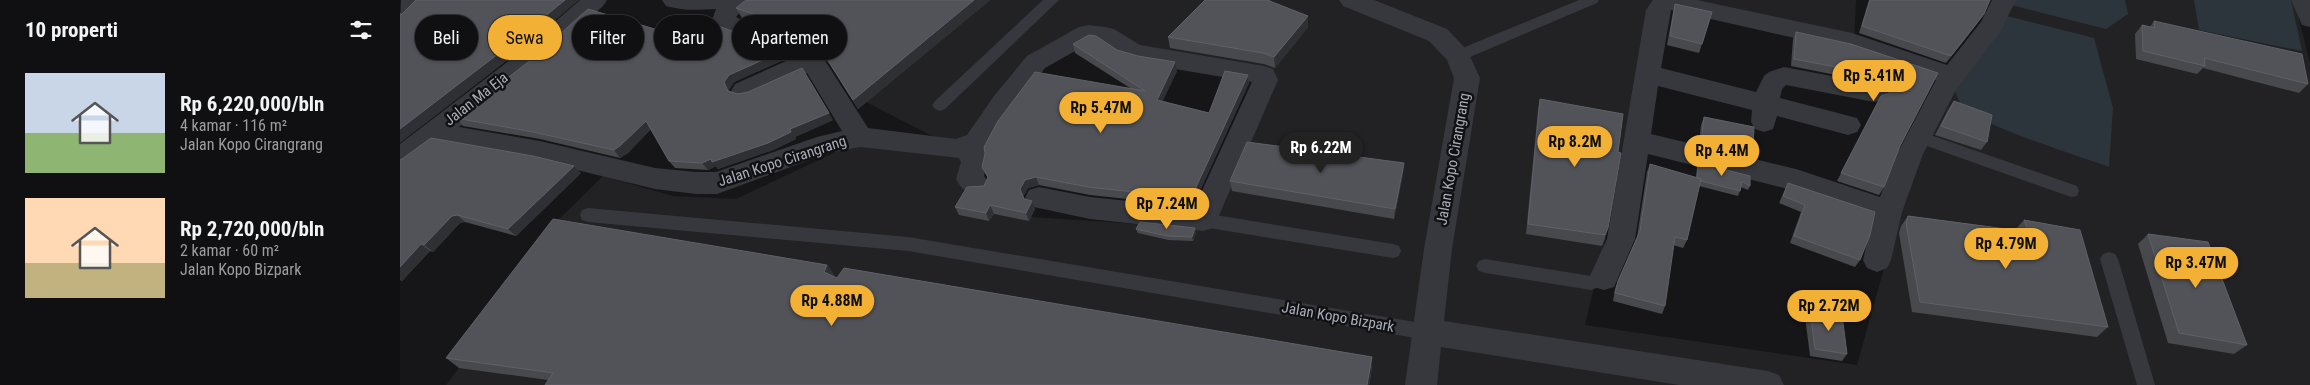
<!DOCTYPE html>
<html lang="id">
<meta charset="utf-8">
<style>
body{margin:0;font-family:"Roboto Condensed",sans-serif;background:#1e1e20;color:#f1f3f6;height:100vh;display:flex;flex-direction:column;font-size:19px;white-space:nowrap}
*{box-sizing:border-box;margin:0}
p{font-size:16px;color:#9c9d9f}
.icon{flex:none;width:28px;height:28px;fill:none;stroke:currentColor;stroke-width:2;stroke-linecap:round;stroke-linejoin:round}
.map{position:relative;flex:1;overflow:hidden}
.sheet{display:flex;flex-direction:column;background:#101012;width:400px}
.sheet>*{flex:none}
.hud{position:absolute;left:15px;top:15px;width:475px;height:45px;display:flex;gap:10px}
.price{position:absolute;translate:-50% -42px;padding:0 11px;border-radius:18px;background:#f2b134;color:#111;font-size:16px;line-height:32px;filter:drop-shadow(0 1px 2px #0008)}
.price::after{content:'';position:absolute;left:50%;top:30px;width:15px;height:11px;margin-left:-8px;background:inherit;clip-path:polygon(0 0,100% 0,50% 100%)}
.price.on{background:#222;color:#fff}
ul{padding:0;list-style:none}
li{display:flex;align-items:center;gap:15px;height:125px;padding:0 25px}
li span{display:grid;place-items:center;flex:none;width:140px;height:100px;border-radius:0px;color:#555}
li>.icon{margin-inline-start:auto}
span .icon{width:60px;height:60px;fill:#fffc;stroke-width:1}
li b{font-size:21px}
h2{display:flex;justify-content:space-between;align-items:center;height:60px;padding:0 25px;font-size:21px}
.tag{padding:0 18px;border-radius:22px;background:#101012;box-shadow:0 1px 4px #0004,0 0 0 1px #303032;font-size:18px;line-height:45px}
.tag.on{background:#f2b134;color:#111}
main{display:flex;flex:1;min-height:0}
.map>svg:first-child{display:block}
.built{fill:#222225}
.water{fill:#2c353c}
.lines{fill:none;stroke-linecap:round;stroke-linejoin:round}
.lane{fill:#37383d;fill-rule:evenodd}
.street{fill:#37383d;fill-rule:evenodd}
.wall{fill:#47494d}
.shaded-wall{fill:#2f3033}
.building{fill:#525359;stroke:#5f6168}
.labels{text-anchor:middle;stroke-width:5;stroke-linejoin:round;paint-order:stroke}
.street-label{font-size:15px;fill:#a8adb8;stroke:#111113}
</style>
<main>
<section class="sheet">
<h2>10 properti<svg class="icon" aria-label="filters" viewBox="0 0 24 24"><path d="M4 7h16M4 17h16"/><circle cx="9" cy="7" r="2"/><circle cx="15" cy="17" r="2"/></svg></h2>
<ul>
<li><span style="background:linear-gradient(#c9d6e8 60%,#8fb573 0)"><svg class="icon" aria-label="home" viewBox="0 0 24 24"><path d="M3 11l9-7 9 7M6 9v11h12V9"/></svg></span><div><b>Rp 6,220,000/bln</b><p>4 kamar · 116 m²</p><p>Jalan Kopo Cirangrang</p></div></li>
<li><span style="background:linear-gradient(#ffd9b3 65%,#c2b280 0)"><svg class="icon" aria-label="home" viewBox="0 0 24 24"><path d="M3 11l9-7 9 7M6 9v11h12V9"/></svg></span><div><b>Rp 2,720,000/bln</b><p>2 kamar · 60 m²</p><p>Jalan Kopo Bizpark</p></div></li>
</ul>
</section>
<div class="map">
<svg width="1910" height="385" viewBox="0 0 1910 385">
<rect width="100%" height="100%" fill="#161618"/>
<!-- built -->
<path class="built" d="M470,0H1456L1454,42L1262,2L1185,325L1457,365L1512,168L1606,0H1894L1910,63V385H46L140,259L158,220L203,176L273,196L336,199L463,139L566,154L571,213L800,228L862,74L683,34L645,63L575,141L538,139L464,101L420,54Z"/>
<!-- water -->
<path class="water" d="M1611,0H1725L1728,14L1706,29L1611,5Z
M1794,0H1891L1902,51L1799,30Z
M1603,15L1694,38L1713,108L1709,167C1682,157 1575,124 1561,105C1558,101 1557,95 1555,91Z"/>
<g class="lines">
<!-- lane -->
<path class="lane" d="M643,0H659L545,109L540,111L535,109L532,105L535,101Z
M1179,0H1199L1197,3L1063,60H1053L1051,56L1053,52Z
M1519,131L1677,186L1679,191L1677,196L1671,197L1513,141L1511,137L1513,133Z
M188,208L508,237L1027,324L1033,326L1036,332L1033,338L1027,340L508,251L188,222L182,220L180,215L182,210Z
M803,213L993,244L999,246L1001,251L999,256L993,258L803,227L797,225L795,220L797,215Z
M1709,252L1715,254L1718,259L1755,385H1737L1700,259L1703,254Z
M1085,259L1191,276L1204,271L1210,273L1213,278L1210,283L1191,290L1085,273L1079,271L1076,266L1079,261Z"/>
<!-- street -->
<path class="street" d="M1,0H28L8,20L0,22Z
M180,0H207L203,6L137,65L59,127L140,141L255,168L296,172H316L417,137L442,131L407,73L353,98L344,100L335,98L331,91L335,84L395,57L325,33L316,26L312,20L316,9C298,10 283,11 266,6L262,0H351L336,17L343,21L421,48L424,59L468,128L556,139L567,135L594,96L627,56L679,27L688,25L705,27L714,29L740,45L864,66L873,69L878,80L817,220L813,228L803,231L690,219L629,206L625,198L629,190L639,187L690,197L794,208L852,82L740,63L720,57L699,43L691,42L645,68L584,150L587,162L584,176L590,185L586,193C571,197 563,192 556,179L561,162L559,158L460,147L429,153L317,194H296L255,189L140,161L38,143L9,165L0,168V144L119,53Z
M939,0H974L1047,29L1067,50L1080,78L1052,249L1044,321L1368,371L1379,375L1384,385H1279L1041,347L1037,385H1005L1024,249L1054,78L1047,60L1029,41L943,6Z
M1253,0H1297L1452,33L1547,65L1581,22L1592,0H1616L1600,32L1556,90L1523,154L1502,212L1491,260L1487,268L1477,272L1467,268L1463,260L1473,218L1396,191L1248,154L1235,239L1214,287L1204,290L1194,287L1189,278L1207,239L1246,10ZM1271,10L1448,50L1536,80L1497,154L1480,197L1396,169L1251,134L1258,86L1352,110L1351,122L1355,129L1364,132L1373,129L1377,116L1448,135L1457,132L1461,125L1457,118L1380,98L1382,89L1386,85L1474,102L1483,100L1487,93L1483,86L1474,84L1384,67L1369,72L1364,76L1356,92L1261,68Z
M1891,0H1910V27L1902,25Z"/>
</g>
<!-- wall -->
<path class="wall" d="M346,0H590L458,109L426,58L419,45L342,18L336,8Z
M805,0H870L871,2L908,16V27L875,68L864,64L770,48L768,37Z
M1469,0H1590L1584,14L1579,21L1546,63L1459,33Z
M1275,4L1302,44L1299,53L1267,45L1273,12Z
M1754,21L1908,84L1899,93L1803,68L1797,74L1736,59L1735,34L1742,25L1750,27Z
M1396,32L1538,73L1500,146L1484,187L1479,195L1437,181L1481,96L1488,93L1485,85L1391,66L1393,39Z
M298,42L390,57L334,82L329,90L330,92L433,120L395,137L396,139L373,150L318,169L316,166L308,170L275,168L269,161L251,129L228,153L220,158L140,139L63,126L56,118Z
M673,44L717,50L777,71L762,101L809,113L848,75L849,83L793,206L690,195L639,185L628,188L623,197L635,209L629,221L594,214L589,221L559,215L555,207L584,186L588,178L582,167L730,88L675,53Z
M1140,99L1218,152L1205,238L1202,246L1126,234L1138,110Z
M1554,101L1587,142L1581,150L1535,135L1548,110Z
M1304,117L1353,147L1349,156L1299,144L1301,125Z
M0,160L181,173L116,236L65,222L60,223L33,252L30,251L2,281L0,280Z
M1004,163L1003,174L994,219L832,191L830,181Z
M1298,163L1350,186L1348,190L1341,187L1338,196L1299,186L1287,240L1283,248L1273,245L1265,306L1262,314L1213,301L1215,289L1218,281L1237,237L1247,172L1250,164L1296,177L1297,168Z
M1388,183L1460,260L1455,267L1390,243L1401,212L1379,203Z
M1508,216L1615,230L1624,220L1708,327L1697,337L1512,312L1499,233L1501,226Z
M736,229L796,232L793,241L768,240L738,233Z
M1748,234L1847,345L1834,354L1768,343L1738,244Z
M427,265L434,275L433,276L437,278L972,357V367L969,385H145L148,380L59,368L46,358Z
M1410,310L1447,354L1442,361L1410,356L1405,317Z"/>
<!-- shaded-wall -->
<path class="shaded-wall" d="M165,0H179L118,52L0,143V129Z
M574,0H590L458,109L453,100Z
M1584,14L1579,21L1546,63L1551,56Z
M908,16V27L875,68L874,57Z
M385,50L390,57L334,82L329,90L333,99L328,91L324,82L329,75Z
M775,62L777,71L759,109L757,100Z
M848,75L849,83L793,206L791,198Z
M429,113L433,120L395,137L396,139L373,150L318,169L316,166L308,170L302,163L311,159L390,129Z
M246,121L252,128L228,153L220,158L214,150Z
M1004,163L1003,174L994,219L995,209Z
M174,166L181,173L116,236L108,229Z
M636,177L639,185L628,188L623,197L620,189L625,180Z
M632,201L635,209L629,221L626,213Z
M590,205L594,214L589,221L586,213Z
M57,215L65,222L60,223L33,252L24,245L52,216Z
M795,228L796,232L793,241L792,237Z
M21,244L30,251L2,281L0,279V267Z
M427,265L434,275L431,282L424,272Z
M972,357V367L969,385H967Z"/>
<!-- building -->
<path class="building" d="M16,0H165L111,44L0,129V14H2Z
M346,0H574L453,100L420,48L416,36L336,8Z
M805,0H867L908,16L874,57L863,53L768,37Z
M1470,0H1590L1584,14L1551,56L1462,26Z
M1275,4L1312,12L1302,44L1270,36Z
M188,9L298,42L318,26L385,50L329,75L324,82L328,91L338,94L348,92L402,68L429,113L390,129L391,132L368,143L312,162L311,159L302,163L269,161L246,121L221,145L214,150L133,132L56,118L132,59Z
M1754,21L1902,54L1908,84L1804,58L1805,66L1743,51L1742,25L1755,28Z
M1396,32L1451,44L1538,73L1500,146L1484,187L1441,173L1481,96L1489,93L1493,86L1489,77L1394,59Z
M689,35L696,36L717,50L738,56L775,62L757,100L809,113L825,71L848,75L791,198L688,187L636,177L625,180L620,189L624,199L632,201L626,213L590,205L586,213L555,207L567,187L584,186L588,177L582,167L585,154L584,147L598,121L635,72L745,91L673,44Z
M1140,99L1223,114L1218,152L1221,153L1208,228L1205,235L1128,224Z
M1554,101L1592,115L1587,142L1541,126Z
M1304,117L1354,127L1353,147L1302,135Z
M31,138L133,156L174,166L108,229L57,215L52,216L24,245L21,244L0,267V160L2,159Z
M847,142L1004,163L995,209L830,181Z
M1298,163L1350,176V186L1342,182L1340,191L1301,181V179L1297,178Z
M1250,164L1301,179L1287,240L1275,237L1265,306L1215,293L1218,281L1240,231Z
M1388,183L1475,212L1470,235L1460,260L1394,236L1405,205L1383,196Z
M1508,216L1629,232L1624,220L1680,230L1708,327L1520,302L1506,223Z
M153,219L427,265L424,272L437,278L444,268L972,357L967,385H145L153,373L46,358Z
M740,222L795,228L792,237L767,236L736,229Z
M1748,234L1808,242L1847,345L1779,333Z
M1410,310L1442,315L1447,354L1415,349Z"/>
<g class="labels">
<!-- street labels -->
<g class="street-label">
<text transform="translate(76 99) rotate(-38)" y="5">Jalan Ma Eja</text>
<text transform="translate(1053 159) rotate(-80)" y="5">Jalan Kopo Cirangrang</text>
<text transform="translate(382 161) rotate(-18)" y="5">Jalan Kopo Cirangrang</text>
<text transform="translate(938 317) rotate(10)" y="5">Jalan Kopo Bizpark</text>
</g>
</g>
</svg>
<b class="price" style="left:1474px;top:102px">Rp 5.41M</b>
<b class="price" style="left:701px;top:134px">Rp 5.47M</b>
<b class="price" style="left:1175px;top:168px">Rp 8.2M</b>
<b class="price on" style="left:921px;top:174px">Rp 6.22M</b>
<b class="price" style="left:1322px;top:177px">Rp 4.4M</b>
<b class="price" style="left:767px;top:230px">Rp 7.24M</b>
<b class="price" style="left:1606px;top:270px">Rp 4.79M</b>
<b class="price" style="left:1796px;top:289px">Rp 3.47M</b>
<b class="price" style="left:432px;top:327px">Rp 4.88M</b>
<b class="price" style="left:1429px;top:332px">Rp 2.72M</b>
<div class="hud">
<a class="tag">Beli</a>
<a class="tag on">Sewa</a>
<a class="tag">Filter</a>
<a class="tag">Baru</a>
<a class="tag">Apartemen</a>
</div>
</div>
</main>
